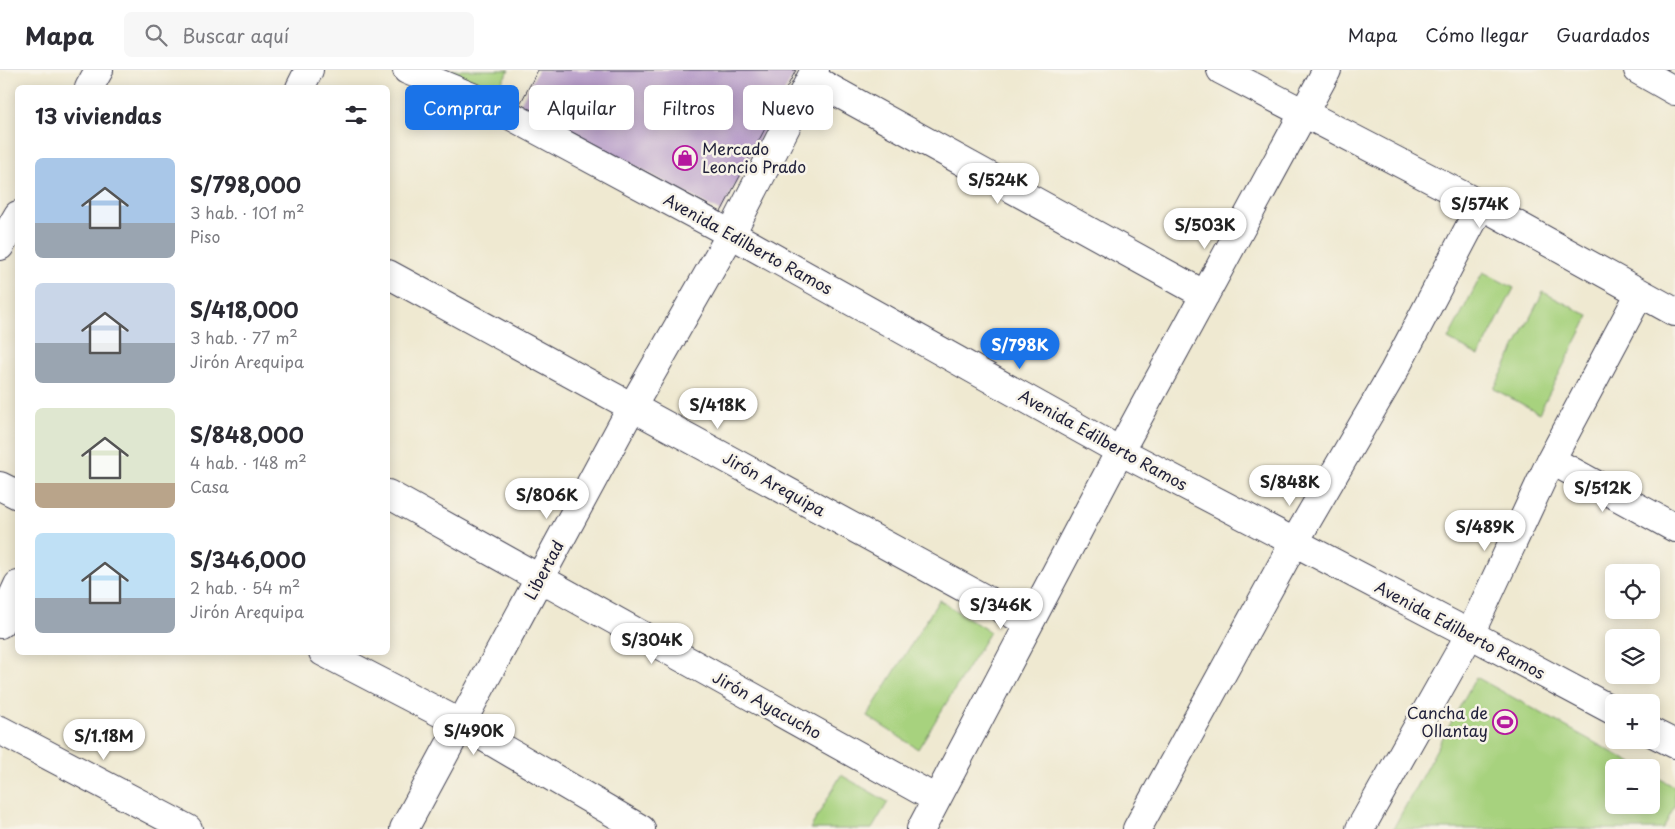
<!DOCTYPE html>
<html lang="es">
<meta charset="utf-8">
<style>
body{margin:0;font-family:"Playpen Sans",sans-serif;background:#f7f7f7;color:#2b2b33;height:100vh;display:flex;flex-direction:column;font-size:19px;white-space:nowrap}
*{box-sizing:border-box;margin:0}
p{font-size:16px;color:#7c7c81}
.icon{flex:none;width:28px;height:28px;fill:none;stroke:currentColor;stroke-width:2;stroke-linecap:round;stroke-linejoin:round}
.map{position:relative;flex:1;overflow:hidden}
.side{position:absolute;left:15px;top:15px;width:375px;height:570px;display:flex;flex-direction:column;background:#fff;border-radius:8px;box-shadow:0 2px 12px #0003}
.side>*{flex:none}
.hud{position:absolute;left:405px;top:15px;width:475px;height:45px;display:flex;gap:10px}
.tools{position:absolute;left:1605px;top:494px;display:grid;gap:10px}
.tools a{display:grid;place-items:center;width:55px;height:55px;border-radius:8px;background:#fff;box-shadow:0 2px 12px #0003;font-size:25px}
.price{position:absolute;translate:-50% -42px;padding:0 11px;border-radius:18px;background:#fff;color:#222;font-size:16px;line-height:32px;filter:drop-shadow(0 1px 2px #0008)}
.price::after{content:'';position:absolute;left:50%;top:30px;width:15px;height:11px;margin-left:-8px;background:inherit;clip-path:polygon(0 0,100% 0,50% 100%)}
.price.current{background:#1a73e8;color:#fff}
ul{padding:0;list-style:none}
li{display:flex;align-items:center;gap:15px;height:125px;padding:0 20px}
li span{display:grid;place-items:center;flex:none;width:140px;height:100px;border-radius:8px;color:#555}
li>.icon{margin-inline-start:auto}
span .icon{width:60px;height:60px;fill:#fffc;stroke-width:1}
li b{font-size:21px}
h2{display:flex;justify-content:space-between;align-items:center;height:60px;padding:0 20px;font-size:21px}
.pill{padding:0 18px;border-radius:8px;background:#fff;box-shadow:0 2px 12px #0003;font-size:18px;line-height:45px}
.pill.current{background:#1a73e8;color:#fff}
header{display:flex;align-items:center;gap:30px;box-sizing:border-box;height:70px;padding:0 25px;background:#fff;border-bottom:1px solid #e1e1e2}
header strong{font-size:24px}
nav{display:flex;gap:28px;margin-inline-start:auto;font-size:18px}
.search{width:350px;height:45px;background:#f7f7f7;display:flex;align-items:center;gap:12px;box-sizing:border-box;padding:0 18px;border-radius:8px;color:#7c7c81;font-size:19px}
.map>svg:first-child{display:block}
.green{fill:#a7d27e;stroke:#647a5c}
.building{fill:#b498c7}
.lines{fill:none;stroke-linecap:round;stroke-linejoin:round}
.street-casing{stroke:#414052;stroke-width:30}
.secondary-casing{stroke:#414052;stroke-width:30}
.street{stroke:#fff;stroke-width:28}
.secondary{stroke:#fff;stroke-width:28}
.labels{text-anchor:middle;stroke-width:5;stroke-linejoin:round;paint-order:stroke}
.poi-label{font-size:16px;fill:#22223b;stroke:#f7f3e8;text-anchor:start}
.street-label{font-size:16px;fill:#22223b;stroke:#f7f3e8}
</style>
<header>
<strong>Mapa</strong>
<div class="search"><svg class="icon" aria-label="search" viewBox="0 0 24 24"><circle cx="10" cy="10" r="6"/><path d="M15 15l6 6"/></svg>Buscar aquí</div>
<nav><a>Mapa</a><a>Cómo llegar</a><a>Guardados</a></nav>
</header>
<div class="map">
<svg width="1675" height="759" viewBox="0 0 1675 759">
<rect width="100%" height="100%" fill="#f7f3e8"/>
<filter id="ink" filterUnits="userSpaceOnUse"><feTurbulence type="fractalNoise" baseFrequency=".02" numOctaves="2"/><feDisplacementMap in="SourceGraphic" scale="10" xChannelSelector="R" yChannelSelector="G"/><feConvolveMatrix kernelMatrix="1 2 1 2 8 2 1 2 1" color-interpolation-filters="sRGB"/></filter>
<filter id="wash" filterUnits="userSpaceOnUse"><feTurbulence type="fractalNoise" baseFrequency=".0096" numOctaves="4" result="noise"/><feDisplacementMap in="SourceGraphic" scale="20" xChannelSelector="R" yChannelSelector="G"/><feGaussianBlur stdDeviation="1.12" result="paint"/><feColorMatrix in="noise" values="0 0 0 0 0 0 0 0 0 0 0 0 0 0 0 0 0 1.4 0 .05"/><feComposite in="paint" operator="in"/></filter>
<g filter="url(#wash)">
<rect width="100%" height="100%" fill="#efe9d1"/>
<!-- green -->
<path class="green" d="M445,0H509L494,25Z
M1483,202L1514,218L1479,286L1448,269Z
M1543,222L1589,246L1539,343L1494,319Z
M939,530L990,562L918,679L867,646Z
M1476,607L1639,697L1614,698V735H1651V704L1675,717V736L1663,759H1393Z
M841,705L888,732L872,759H810Z"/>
<g id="blocks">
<!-- building -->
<path class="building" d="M538,0H796L721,142L520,34Z"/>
</g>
</g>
<g filter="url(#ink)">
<use href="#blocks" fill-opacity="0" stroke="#414052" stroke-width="1"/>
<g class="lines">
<defs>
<path id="street" d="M1221,0L1481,135L1675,242
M811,8L1205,225
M89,18L99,0
M300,18L309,0
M0,176L18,145
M388,204L1029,553
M1551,390L1675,458
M0,416L18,425
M388,424L936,729
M0,554L18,515
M323,582L460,653L641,759
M0,660L188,759
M404,759L632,337L731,164L815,0
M921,759L1120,381L1327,0
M1137,759L1294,473L1394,301L1481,135
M1360,759L1470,564L1551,390L1640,223"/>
<path id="secondary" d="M407,0L489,34L731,164L1120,381L1470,564L1614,641
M1638,0L1675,21
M1651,662L1675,674"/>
</defs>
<!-- street casing -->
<use href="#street" class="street-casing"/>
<!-- secondary casing -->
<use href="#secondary" class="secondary-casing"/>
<!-- street -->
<use href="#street" class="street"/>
<!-- secondary -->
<use href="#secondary" class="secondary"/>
</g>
</g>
<!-- icons -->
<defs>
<symbol id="shop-ring" viewBox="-11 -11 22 22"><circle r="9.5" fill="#f7f3e8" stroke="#b5179e" stroke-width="1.5"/><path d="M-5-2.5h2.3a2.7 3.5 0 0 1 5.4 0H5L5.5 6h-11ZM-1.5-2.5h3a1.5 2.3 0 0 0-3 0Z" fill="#b5179e"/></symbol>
<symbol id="stadium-ring" viewBox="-11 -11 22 22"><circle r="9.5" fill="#f7f3e8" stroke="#b5179e" stroke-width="1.5"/><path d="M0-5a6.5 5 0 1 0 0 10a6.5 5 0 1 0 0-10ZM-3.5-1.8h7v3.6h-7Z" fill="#b5179e"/></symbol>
</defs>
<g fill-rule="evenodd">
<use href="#shop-ring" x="671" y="74" width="28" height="28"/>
<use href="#stadium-ring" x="1491" y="638" width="28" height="28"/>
</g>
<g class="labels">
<!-- poi labels -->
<g class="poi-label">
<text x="702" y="85">Mercado<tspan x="702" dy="18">Leoncio Prado</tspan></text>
<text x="1488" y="649" text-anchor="end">Cancha de<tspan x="1488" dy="18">Ollantay</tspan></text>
</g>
<!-- street labels -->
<g class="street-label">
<text transform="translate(748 174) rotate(29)" y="6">Avenida Edilberto Ramos</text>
<text transform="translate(1103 370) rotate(29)" y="6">Avenida Edilberto Ramos</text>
<text transform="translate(774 414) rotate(29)" y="6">Jirón Arequipa</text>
<text transform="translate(544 500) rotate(-62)" y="6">Libertad</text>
<text transform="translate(1460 560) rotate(28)" y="6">Avenida Edilberto Ramos</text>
<text transform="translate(767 635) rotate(29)" y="6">Jirón Ayacucho</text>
</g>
</g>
</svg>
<div class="tools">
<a><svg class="icon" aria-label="locate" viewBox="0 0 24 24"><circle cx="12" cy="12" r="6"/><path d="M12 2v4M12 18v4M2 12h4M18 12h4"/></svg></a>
<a><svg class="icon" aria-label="layers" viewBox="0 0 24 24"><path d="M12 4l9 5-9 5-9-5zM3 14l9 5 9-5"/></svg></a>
<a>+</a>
<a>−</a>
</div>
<b class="price" style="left:998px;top:135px">S/524K</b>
<b class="price" style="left:1480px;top:159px">S/574K</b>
<b class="price" style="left:1205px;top:180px">S/503K</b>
<b class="price current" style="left:1020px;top:300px">S/798K</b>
<b class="price" style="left:718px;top:360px">S/418K</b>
<b class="price" style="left:1290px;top:437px">S/848K</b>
<b class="price" style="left:1603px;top:443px">S/512K</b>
<b class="price" style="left:547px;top:450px">S/806K</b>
<b class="price" style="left:1485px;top:482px">S/489K</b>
<b class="price" style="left:1001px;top:560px">S/346K</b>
<b class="price" style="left:652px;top:595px">S/304K</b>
<b class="price" style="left:474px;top:686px">S/490K</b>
<b class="price" style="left:104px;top:691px">S/1.18M</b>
<div class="hud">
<a class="pill current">Comprar</a>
<a class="pill">Alquilar</a>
<a class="pill">Filtros</a>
<a class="pill">Nuevo</a>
</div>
<section class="side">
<h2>13 viviendas<svg class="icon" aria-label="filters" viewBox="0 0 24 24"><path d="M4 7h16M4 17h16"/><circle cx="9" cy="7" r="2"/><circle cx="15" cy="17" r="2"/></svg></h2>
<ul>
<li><span style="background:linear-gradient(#a9c7e8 65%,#9aa5b1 0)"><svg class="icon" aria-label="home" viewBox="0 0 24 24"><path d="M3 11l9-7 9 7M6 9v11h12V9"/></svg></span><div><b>S/798,000</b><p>3 hab. · 101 m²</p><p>Piso</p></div></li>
<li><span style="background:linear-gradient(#c9d6e8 60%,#9aa5b1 0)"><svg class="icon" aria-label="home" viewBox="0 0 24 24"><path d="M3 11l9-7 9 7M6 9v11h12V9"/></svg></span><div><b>S/418,000</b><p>3 hab. · 77 m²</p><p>Jirón Arequipa</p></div></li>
<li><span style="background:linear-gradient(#dfe7d0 75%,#b9a48a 0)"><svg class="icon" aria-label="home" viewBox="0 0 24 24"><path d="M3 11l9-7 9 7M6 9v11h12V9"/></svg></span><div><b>S/848,000</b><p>4 hab. · 148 m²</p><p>Casa</p></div></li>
<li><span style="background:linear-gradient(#bfe0f5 65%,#9aa5b1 0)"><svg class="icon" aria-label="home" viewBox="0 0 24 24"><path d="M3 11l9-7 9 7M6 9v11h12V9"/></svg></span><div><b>S/346,000</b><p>2 hab. · 54 m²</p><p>Jirón Arequipa</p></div></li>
</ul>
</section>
</div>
